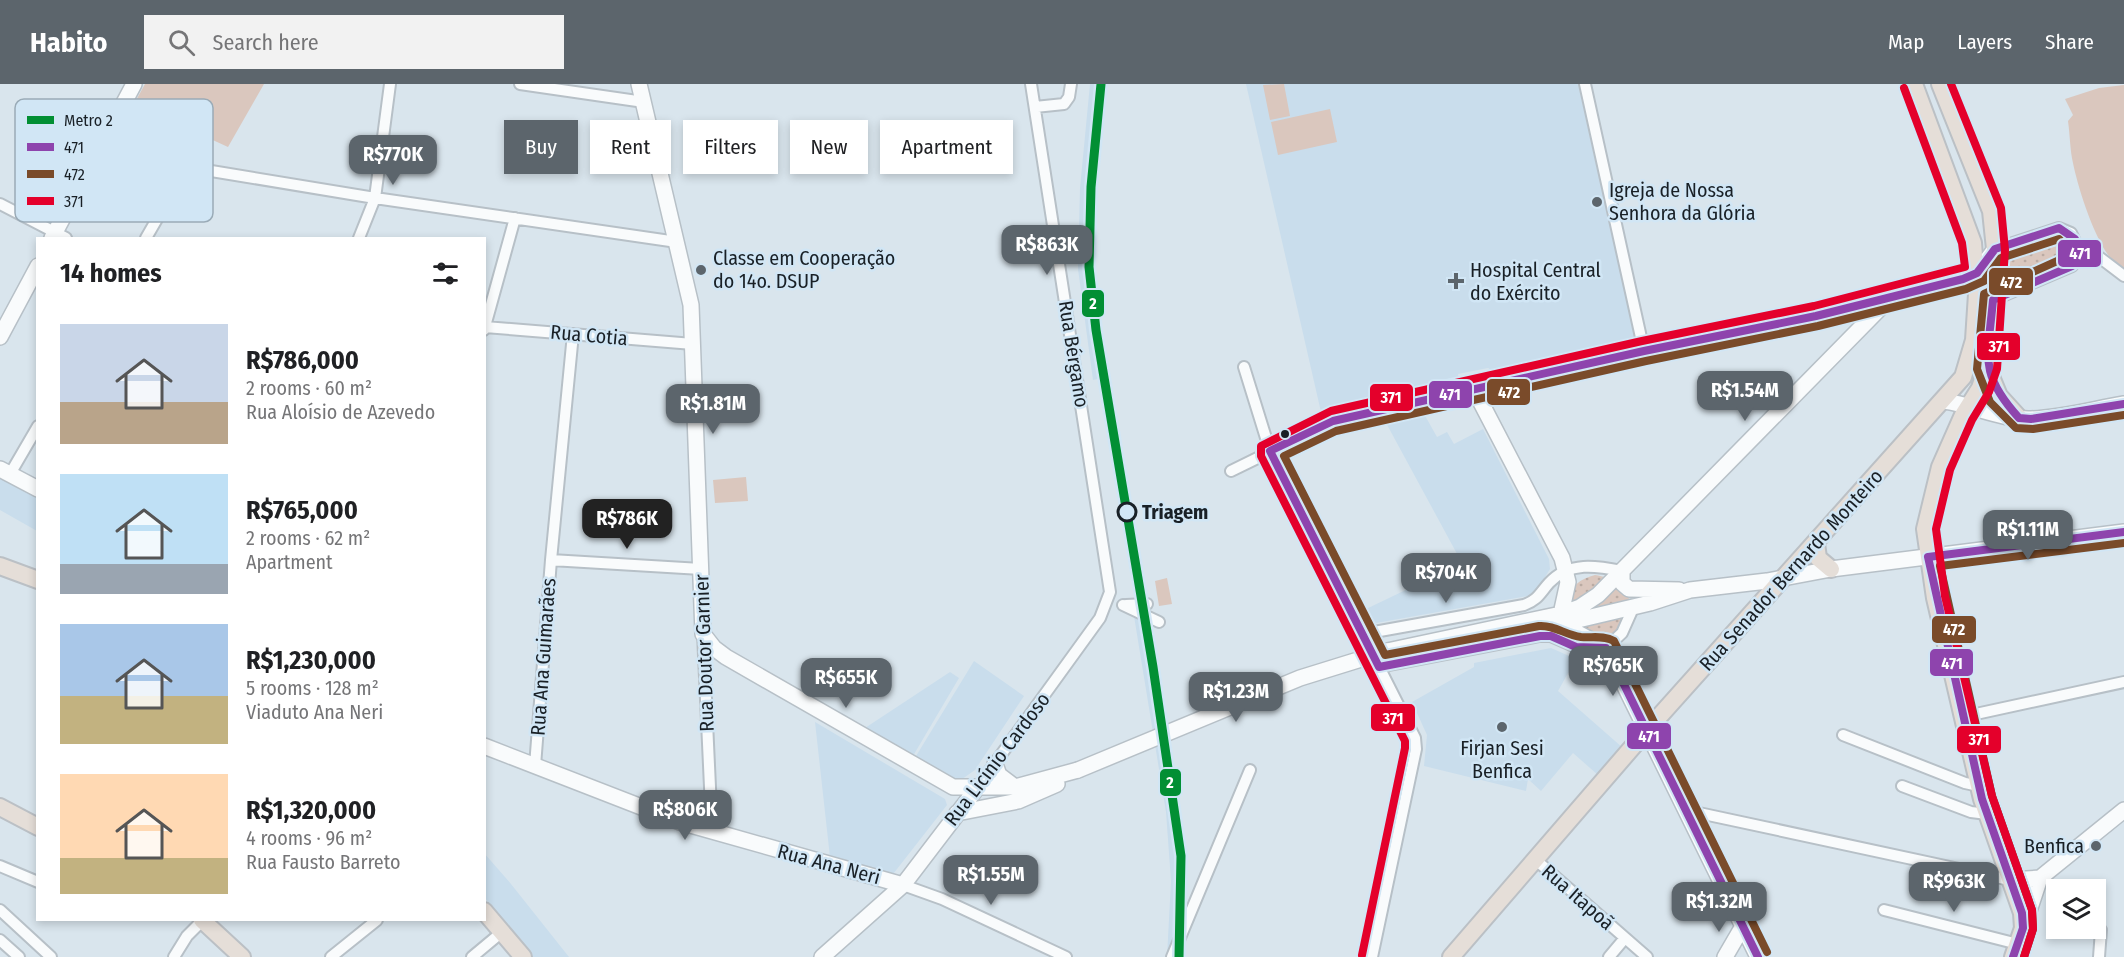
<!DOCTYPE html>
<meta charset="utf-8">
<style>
body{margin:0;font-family:"Fira Sans Condensed",sans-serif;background:#f2f2f2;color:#202124;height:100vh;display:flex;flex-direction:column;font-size:22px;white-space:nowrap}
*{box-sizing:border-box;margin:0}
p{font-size:20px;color:#757577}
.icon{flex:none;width:33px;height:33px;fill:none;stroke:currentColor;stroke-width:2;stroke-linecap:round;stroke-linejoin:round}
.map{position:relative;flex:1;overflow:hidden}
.drawer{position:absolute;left:36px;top:153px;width:450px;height:684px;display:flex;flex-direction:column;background:#fff;border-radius:0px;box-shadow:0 3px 9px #0003}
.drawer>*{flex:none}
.guide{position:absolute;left:504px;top:36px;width:570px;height:54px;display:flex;gap:12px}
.tools{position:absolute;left:2046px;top:795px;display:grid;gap:12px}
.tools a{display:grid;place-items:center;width:60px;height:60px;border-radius:0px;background:#fff;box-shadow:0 3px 9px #0003;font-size:30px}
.price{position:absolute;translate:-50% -51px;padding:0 14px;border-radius:12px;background:#5c656c;color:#fff;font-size:20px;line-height:39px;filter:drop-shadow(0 2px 3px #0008)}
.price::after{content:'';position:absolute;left:50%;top:36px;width:18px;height:14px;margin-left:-9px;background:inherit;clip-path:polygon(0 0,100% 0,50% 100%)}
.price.on{background:#222;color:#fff}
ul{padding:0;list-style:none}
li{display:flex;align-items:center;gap:18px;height:150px;padding:0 24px}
li span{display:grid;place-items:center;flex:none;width:168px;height:120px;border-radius:0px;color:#555}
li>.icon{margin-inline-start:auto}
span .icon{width:72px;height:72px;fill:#fffc;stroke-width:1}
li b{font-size:26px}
h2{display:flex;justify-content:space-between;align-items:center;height:72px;padding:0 24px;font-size:26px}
.pill{padding:0 21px;border-radius:0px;background:#fff;box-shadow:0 3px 9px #0003;font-size:21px;line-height:54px}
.pill.on{background:#5c656c;color:#fff}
header{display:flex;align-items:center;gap:36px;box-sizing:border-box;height:84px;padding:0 30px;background:#5c656c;color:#fff}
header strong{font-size:28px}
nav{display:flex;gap:33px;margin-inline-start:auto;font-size:21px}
.search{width:420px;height:54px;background:#f2f2f2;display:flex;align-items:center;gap:15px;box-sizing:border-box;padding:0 21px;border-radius:0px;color:#757577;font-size:22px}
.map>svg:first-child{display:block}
.built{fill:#c9ddec}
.green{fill:#dac7be}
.park{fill:url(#park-dots)}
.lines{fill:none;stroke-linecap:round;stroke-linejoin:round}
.street-casing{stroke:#b7c0c7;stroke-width:14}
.secondary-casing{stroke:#b7c0c7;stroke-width:18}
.primary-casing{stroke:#bbc0c5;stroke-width:20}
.street{stroke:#f9fbfc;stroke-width:10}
.secondary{stroke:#f9fbfc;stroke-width:15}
.primary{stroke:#e5ded8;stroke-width:16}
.secondary-bridge-casing{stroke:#b7c0c7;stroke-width:18;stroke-linecap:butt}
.secondary-bridge{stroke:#f9fbfc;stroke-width:15}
.bus-1-casing{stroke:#d1e6f5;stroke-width:12}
.bus-2-casing{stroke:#d1e6f5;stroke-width:12}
.bus-3-casing{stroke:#d1e6f5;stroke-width:12}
.bus-1{stroke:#8e44ad;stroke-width:8}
.bus-2{stroke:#7a4b2a;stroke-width:8}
.bus-3{stroke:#e4002b;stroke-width:8}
.metro-1-casing{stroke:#d1e6f5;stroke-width:14}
.metro-1{stroke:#028f34;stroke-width:9}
.poi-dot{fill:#5c656c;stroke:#d1e6f5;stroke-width:2}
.bus-dot{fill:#192026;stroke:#d1e6f5;stroke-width:2}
.stop-dot{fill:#d1e6f5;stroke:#192026;stroke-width:3}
.labels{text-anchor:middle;stroke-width:5;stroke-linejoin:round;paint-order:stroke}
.poi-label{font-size:20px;fill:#192026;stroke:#d1e6f5;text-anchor:start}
.street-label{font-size:20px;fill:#192026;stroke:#d1e6f5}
.stop-label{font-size:20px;font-weight:bold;fill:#192026;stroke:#d1e6f5;text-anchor:start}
.key{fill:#d1e6f5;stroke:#9aabb7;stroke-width:1.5}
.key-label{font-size:16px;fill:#192026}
.line-badge{stroke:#d1e6f5;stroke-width:2}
.badge-label{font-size:16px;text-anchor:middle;font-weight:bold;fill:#fff}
</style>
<header>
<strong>Habito</strong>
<div class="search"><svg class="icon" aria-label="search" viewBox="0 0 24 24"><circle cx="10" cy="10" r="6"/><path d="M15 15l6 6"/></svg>Search here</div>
<nav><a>Map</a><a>Layers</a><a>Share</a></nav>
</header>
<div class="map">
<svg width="2124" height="873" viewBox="0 0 2124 873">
<defs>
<pattern id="park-dots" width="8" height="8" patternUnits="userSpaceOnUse" patternTransform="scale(1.5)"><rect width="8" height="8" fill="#dac7be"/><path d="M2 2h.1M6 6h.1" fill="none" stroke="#baaba3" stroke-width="1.8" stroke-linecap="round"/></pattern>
</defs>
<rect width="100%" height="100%" fill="#d9e5ed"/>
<!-- built -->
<path class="built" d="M1090,0H1104L1093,109L1092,183L1107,293L1093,296L1078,185L1080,104Z
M1246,0H1578L1636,258L1497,289L1488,284L1458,290L1459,297L1321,328Z
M1423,328L1437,353L1447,348L1454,360L1483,345L1549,475L1550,485L1537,506L1528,512L1376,539L1370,535L1364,526L1462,479L1385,337Z
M0,393L37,414V447L0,426Z
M1145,525L1176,701L1187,824L1182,873H1167L1171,797L1166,728L1133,526Z
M1551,564L1576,575L1558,607L1623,664L1598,691L1573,669L1541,707L1528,695L1526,707L1424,682L1427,651L1412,618L1474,583V579Z
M974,577L1024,612L975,686L955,700L913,677Z
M950,588L959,594L910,677L862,646Z
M815,638L945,715L947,721L890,794L830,773Z
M484,769L511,800L569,873H532L485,814Z"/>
<!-- green -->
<path class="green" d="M145,0H264L228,63L134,20Z
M1284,0L1290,32L1270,36L1263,1Z
M2124,1V185C2100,177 2078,104 2073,79C2070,66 2070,51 2068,37L2073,31L2065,15L2099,4Z
M1330,25L1337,58L1278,71L1271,38Z
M746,393L748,417L715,419L713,396Z
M1167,494L1172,520L1159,522L1155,497Z"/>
<!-- park -->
<path class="park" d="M2058,149L2062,151L2071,170L2069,175L2000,206L2002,190L2000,173Z
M1595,491C1612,493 1626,504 1631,520L1616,551L1607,556L1585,554L1565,517C1572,502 1579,495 1595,491Z"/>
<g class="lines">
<defs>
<path id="street" d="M520,0L644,18
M1585,0L1644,267
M1035,23L1064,20L1069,13L1071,0
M108,48L187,83L375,114L677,158
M0,120L66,154
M146,154L187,83
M359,154L375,114L390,0
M2081,174L2099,173L2124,192
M1993,216L2072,182L2081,170L2071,149L2059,144L1995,165
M485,243L693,260
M484,246L515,134
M1244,283L1270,367L1415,654L1416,665L1372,873
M1231,387L1333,337L1475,307
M10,390L38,342
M551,476L701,485
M1123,521L1159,538
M1126,521L1147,520
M703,550L712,747
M1363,550L1524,521C1538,516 1540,509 1549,499C1569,477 1597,482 1622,487
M1379,583L1540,552H1551L1576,563L1606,564L1622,549L1634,522
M1962,633L2124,598
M1843,651L1965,699L1979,702
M535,682L551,476L573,250
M1902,702L1971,728L1987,730
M977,704L1100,534L1110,508L1031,0
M1685,726L2010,796
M1536,776L1647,873
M0,782L38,798
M903,801L942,815L1066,873
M0,826L51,873
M1884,826L2018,860
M0,856L19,873
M174,873L187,852L203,836
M331,873L377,836
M472,873L502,848
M1172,873L1250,686
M1609,873L1625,854
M2099,873L2101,846"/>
<path id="secondary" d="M639,0L691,221L703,550L714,564L726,573L953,703H1015L1078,686
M52,154L134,0
M0,253L38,182
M1944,317C1973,321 2002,336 2031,335C2062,334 2094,325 2124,320
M0,385L38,405
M1622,487V499L1629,505L1679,506
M1561,530L1568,498L1562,474L1475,307L1644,267L1816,232L1963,195L1977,189L1995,165
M1553,538L1561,540L1650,519L1690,506L1767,497L1831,485L2124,448
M1561,540L1606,564L1758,873
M1387,567L1561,530L1580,523L1598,511L1892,212
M484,662L680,738L903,801
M995,680L999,691L1015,703
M957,729L1018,717L1057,700
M2010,796L2040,794L2124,726
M2024,842L2040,794
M822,873L903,801L977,704
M1725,873L1743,842"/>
<path id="primary" d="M1940,0L1991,127L1995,165L1990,260L1987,283L1980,304L1963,331L1940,383L1925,445L1935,514L1982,715L2022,829L2023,844L2013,873
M1987,283L1999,312L2019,334
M1816,459L1818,474L1831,485
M0,482L38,496
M0,723L38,743
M484,827L523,873
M202,836L242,873
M1451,873L1648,645L1963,293L1974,256L1977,210L1973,159L1914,0"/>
</defs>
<!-- street casing -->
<use href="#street" class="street-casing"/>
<!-- secondary casing -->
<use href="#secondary" class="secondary-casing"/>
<!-- primary casing -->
<use href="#primary" class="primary-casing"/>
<!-- street -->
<use href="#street" class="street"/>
<!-- secondary -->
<use href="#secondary" class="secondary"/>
<!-- primary -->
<use href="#primary" class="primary"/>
<defs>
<path id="secondary-bridge" d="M1078,686L1300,594L1387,567"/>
</defs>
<!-- secondary-bridge casing -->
<use href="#secondary-bridge" class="secondary-bridge-casing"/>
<!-- secondary-bridge -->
<use href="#secondary-bridge" class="secondary-bridge"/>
<defs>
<path id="bus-1" d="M1758,873L1606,564L1576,563L1551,552H1540L1379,583L1270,367L1333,337L1644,267L1816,232L1963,195L1977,189L1995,165L2059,144L2075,155L2081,174L2072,182L1993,216C1988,273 1978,289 2019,334L2031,335L2124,320
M2013,873L2023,844L2022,829L1982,715L1928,473L2124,448"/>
<path id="bus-2" d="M1767,868L1614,557C1604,551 1592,554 1581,553C1565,551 1555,541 1539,542L1385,571L1284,372L1336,347L1646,277L1818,242L1966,205L1984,197L2001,174L2059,155L2070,167L2066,173L1984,210L1977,285L1990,318L2016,344L2033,345L2124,331
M2024,873L2033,845L2032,826L1992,712L1940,482L2124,459"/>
<path id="bus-3" d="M1951,0L2001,124L2005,166L1997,285L1989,308L1972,336L1950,386L1936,445L1945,512L1992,712L2032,826L2033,845L2024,873
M1362,871L1405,664V657L1261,372V362L1331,327L1642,257L1814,222L1965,183L1962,159L1904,4"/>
</defs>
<!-- bus-1 casing -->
<use href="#bus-1" class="bus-1-casing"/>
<!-- bus-2 casing -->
<use href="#bus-2" class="bus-2-casing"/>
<!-- bus-3 casing -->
<use href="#bus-3" class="bus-3-casing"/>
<!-- bus-1 -->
<use href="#bus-1" class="bus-1"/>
<!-- bus-2 -->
<use href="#bus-2" class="bus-2"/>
<!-- bus-3 -->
<use href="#bus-3" class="bus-3"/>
<defs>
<path id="metro-1" d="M1101,0L1091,103L1089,183L1096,246L1153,583L1181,772L1179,873"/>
</defs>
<!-- metro-1 casing -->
<use href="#metro-1" class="metro-1-casing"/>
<!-- metro-1 -->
<use href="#metro-1" class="metro-1"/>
</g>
<!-- markers -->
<g class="poi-dot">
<circle cx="1597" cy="118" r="6"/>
<circle cx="701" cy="186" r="6"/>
<path d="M1453 188h6v6h6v6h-6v6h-6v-6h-6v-6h6z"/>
<circle cx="1502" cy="643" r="6"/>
<circle cx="2096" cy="762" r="6"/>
</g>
<circle class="bus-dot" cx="1285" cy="350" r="5"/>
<circle class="stop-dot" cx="1127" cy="428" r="9"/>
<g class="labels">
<!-- poi labels -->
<g class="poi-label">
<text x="1609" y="113">Igreja de Nossa<tspan x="1609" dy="23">Senhora da Glória</tspan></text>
<text x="713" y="181">Classe em Cooperação<tspan x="713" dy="23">do 14o. DSUP</tspan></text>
<text x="1470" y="193">Hospital Central<tspan x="1470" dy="23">do Exército</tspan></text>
<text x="1502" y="671" text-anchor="middle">Firjan Sesi<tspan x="1502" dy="23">Benfica</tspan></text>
<text x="2084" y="769" text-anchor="end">Benfica</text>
</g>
<!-- street labels -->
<g class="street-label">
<text transform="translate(589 251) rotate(5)" y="7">Rua Cotia</text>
<text transform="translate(1074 270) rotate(81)" y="7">Rua Bérgamo</text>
<text transform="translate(1791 486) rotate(-48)" y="7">Rua Senador Bernardo Monteiro</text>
<text transform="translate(704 569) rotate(-92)" y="7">Rua Doutor Garnier</text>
<text transform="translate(543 573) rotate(-86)" y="7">Rua Ana Guimarães</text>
<text transform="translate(997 675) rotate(-53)" y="7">Rua Licínio Cardoso</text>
<text transform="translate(829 780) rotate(15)" y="7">Rua Ana Neri</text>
<text transform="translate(1578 813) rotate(41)" y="7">Rua Itapoã</text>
</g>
<!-- stop labels -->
<g class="stop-label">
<text x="1142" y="435">Triagem</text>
</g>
</g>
<!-- legend -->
<rect x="15" y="15" width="198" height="123" rx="9" class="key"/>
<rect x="27" y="32" width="27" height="8" fill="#028f34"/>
<rect x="27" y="59" width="27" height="8" fill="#8e44ad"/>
<rect x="27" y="86" width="27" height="8" fill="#7a4b2a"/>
<rect x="27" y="113" width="27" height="8" fill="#e4002b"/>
<g class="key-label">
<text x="64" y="42">Metro 2</text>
<text x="64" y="69">471</text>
<text x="64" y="96">472</text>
<text x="64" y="123">371</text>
</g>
<g class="line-badge">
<rect x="2057" y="155" width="45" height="29" rx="6" fill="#8e44ad"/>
<rect x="1988" y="183" width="46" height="29" rx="6" fill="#7a4b2a"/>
<rect x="1081" y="205" width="24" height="29" rx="6" fill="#028f34"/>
<rect x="1976" y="248" width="45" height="29" rx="6" fill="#e4002b"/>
<rect x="1486" y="294" width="45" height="28" rx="6" fill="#7a4b2a"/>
<rect x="1428" y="296" width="45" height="29" rx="6" fill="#8e44ad"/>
<rect x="1369" y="299" width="45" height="29" rx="6" fill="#e4002b"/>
<rect x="1931" y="531" width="46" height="29" rx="6" fill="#7a4b2a"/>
<rect x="1929" y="564" width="45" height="29" rx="6" fill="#8e44ad"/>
<rect x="1370" y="619" width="46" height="29" rx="6" fill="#e4002b"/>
<rect x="1626" y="638" width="46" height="28" rx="6" fill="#8e44ad"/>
<rect x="1956" y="641" width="46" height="29" rx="6" fill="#e4002b"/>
<rect x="1159" y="684" width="23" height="29" rx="6" fill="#028f34"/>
</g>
<g class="badge-label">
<text x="2080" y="175">471</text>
<text x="2011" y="204">472</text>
<text x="1093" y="225">2</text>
<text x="1999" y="268">371</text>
<text x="1509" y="314">472</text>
<text x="1450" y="316">471</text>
<text x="1391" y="319">371</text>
<text x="1954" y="551">472</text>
<text x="1952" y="585">471</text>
<text x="1393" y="640">371</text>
<text x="1649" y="658">471</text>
<text x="1979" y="661">371</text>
<text x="1170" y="704">2</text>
</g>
</svg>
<div class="tools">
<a><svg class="icon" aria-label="layers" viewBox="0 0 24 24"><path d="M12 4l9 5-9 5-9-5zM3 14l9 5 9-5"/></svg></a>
</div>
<b class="price" style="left:393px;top:102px">R$770K</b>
<b class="price" style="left:1047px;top:192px">R$863K</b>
<b class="price" style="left:1745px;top:338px">R$1.54M</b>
<b class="price" style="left:713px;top:351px">R$1.81M</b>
<b class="price on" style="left:627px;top:466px">R$786K</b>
<b class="price" style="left:2028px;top:477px">R$1.11M</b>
<b class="price" style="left:1446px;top:520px">R$704K</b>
<b class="price" style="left:1613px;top:613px">R$765K</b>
<b class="price" style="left:846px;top:625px">R$655K</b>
<b class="price" style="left:1236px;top:639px">R$1.23M</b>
<b class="price" style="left:685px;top:757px">R$806K</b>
<b class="price" style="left:991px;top:822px">R$1.55M</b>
<b class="price" style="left:1954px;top:829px">R$963K</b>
<b class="price" style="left:1719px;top:849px">R$1.32M</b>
<div class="guide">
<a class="pill on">Buy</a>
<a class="pill">Rent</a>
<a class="pill">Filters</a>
<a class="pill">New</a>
<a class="pill">Apartment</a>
</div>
<section class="drawer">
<h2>14 homes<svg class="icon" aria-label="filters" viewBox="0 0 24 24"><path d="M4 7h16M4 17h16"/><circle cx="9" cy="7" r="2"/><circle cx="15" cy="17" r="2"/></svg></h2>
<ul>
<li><span style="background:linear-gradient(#c9d6e8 65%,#b9a48a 0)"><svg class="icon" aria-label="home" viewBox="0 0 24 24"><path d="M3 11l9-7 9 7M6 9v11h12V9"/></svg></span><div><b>R$786,000</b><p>2 rooms · 60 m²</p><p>Rua Aloísio de Azevedo</p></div></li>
<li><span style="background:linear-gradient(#bfe0f5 75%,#9aa5b1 0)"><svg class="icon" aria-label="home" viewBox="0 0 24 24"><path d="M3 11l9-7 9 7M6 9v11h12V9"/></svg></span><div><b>R$765,000</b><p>2 rooms · 62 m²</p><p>Apartment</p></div></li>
<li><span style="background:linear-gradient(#a9c7e8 60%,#c2b280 0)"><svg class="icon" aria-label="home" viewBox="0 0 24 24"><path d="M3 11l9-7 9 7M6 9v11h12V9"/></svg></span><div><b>R$1,230,000</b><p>5 rooms · 128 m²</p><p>Viaduto Ana Neri</p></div></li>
<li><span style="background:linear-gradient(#ffd9b3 70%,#c2b280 0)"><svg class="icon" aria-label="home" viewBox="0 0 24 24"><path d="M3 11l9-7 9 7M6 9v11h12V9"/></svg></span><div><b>R$1,320,000</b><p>4 rooms · 96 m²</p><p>Rua Fausto Barreto</p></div></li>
</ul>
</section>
</div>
